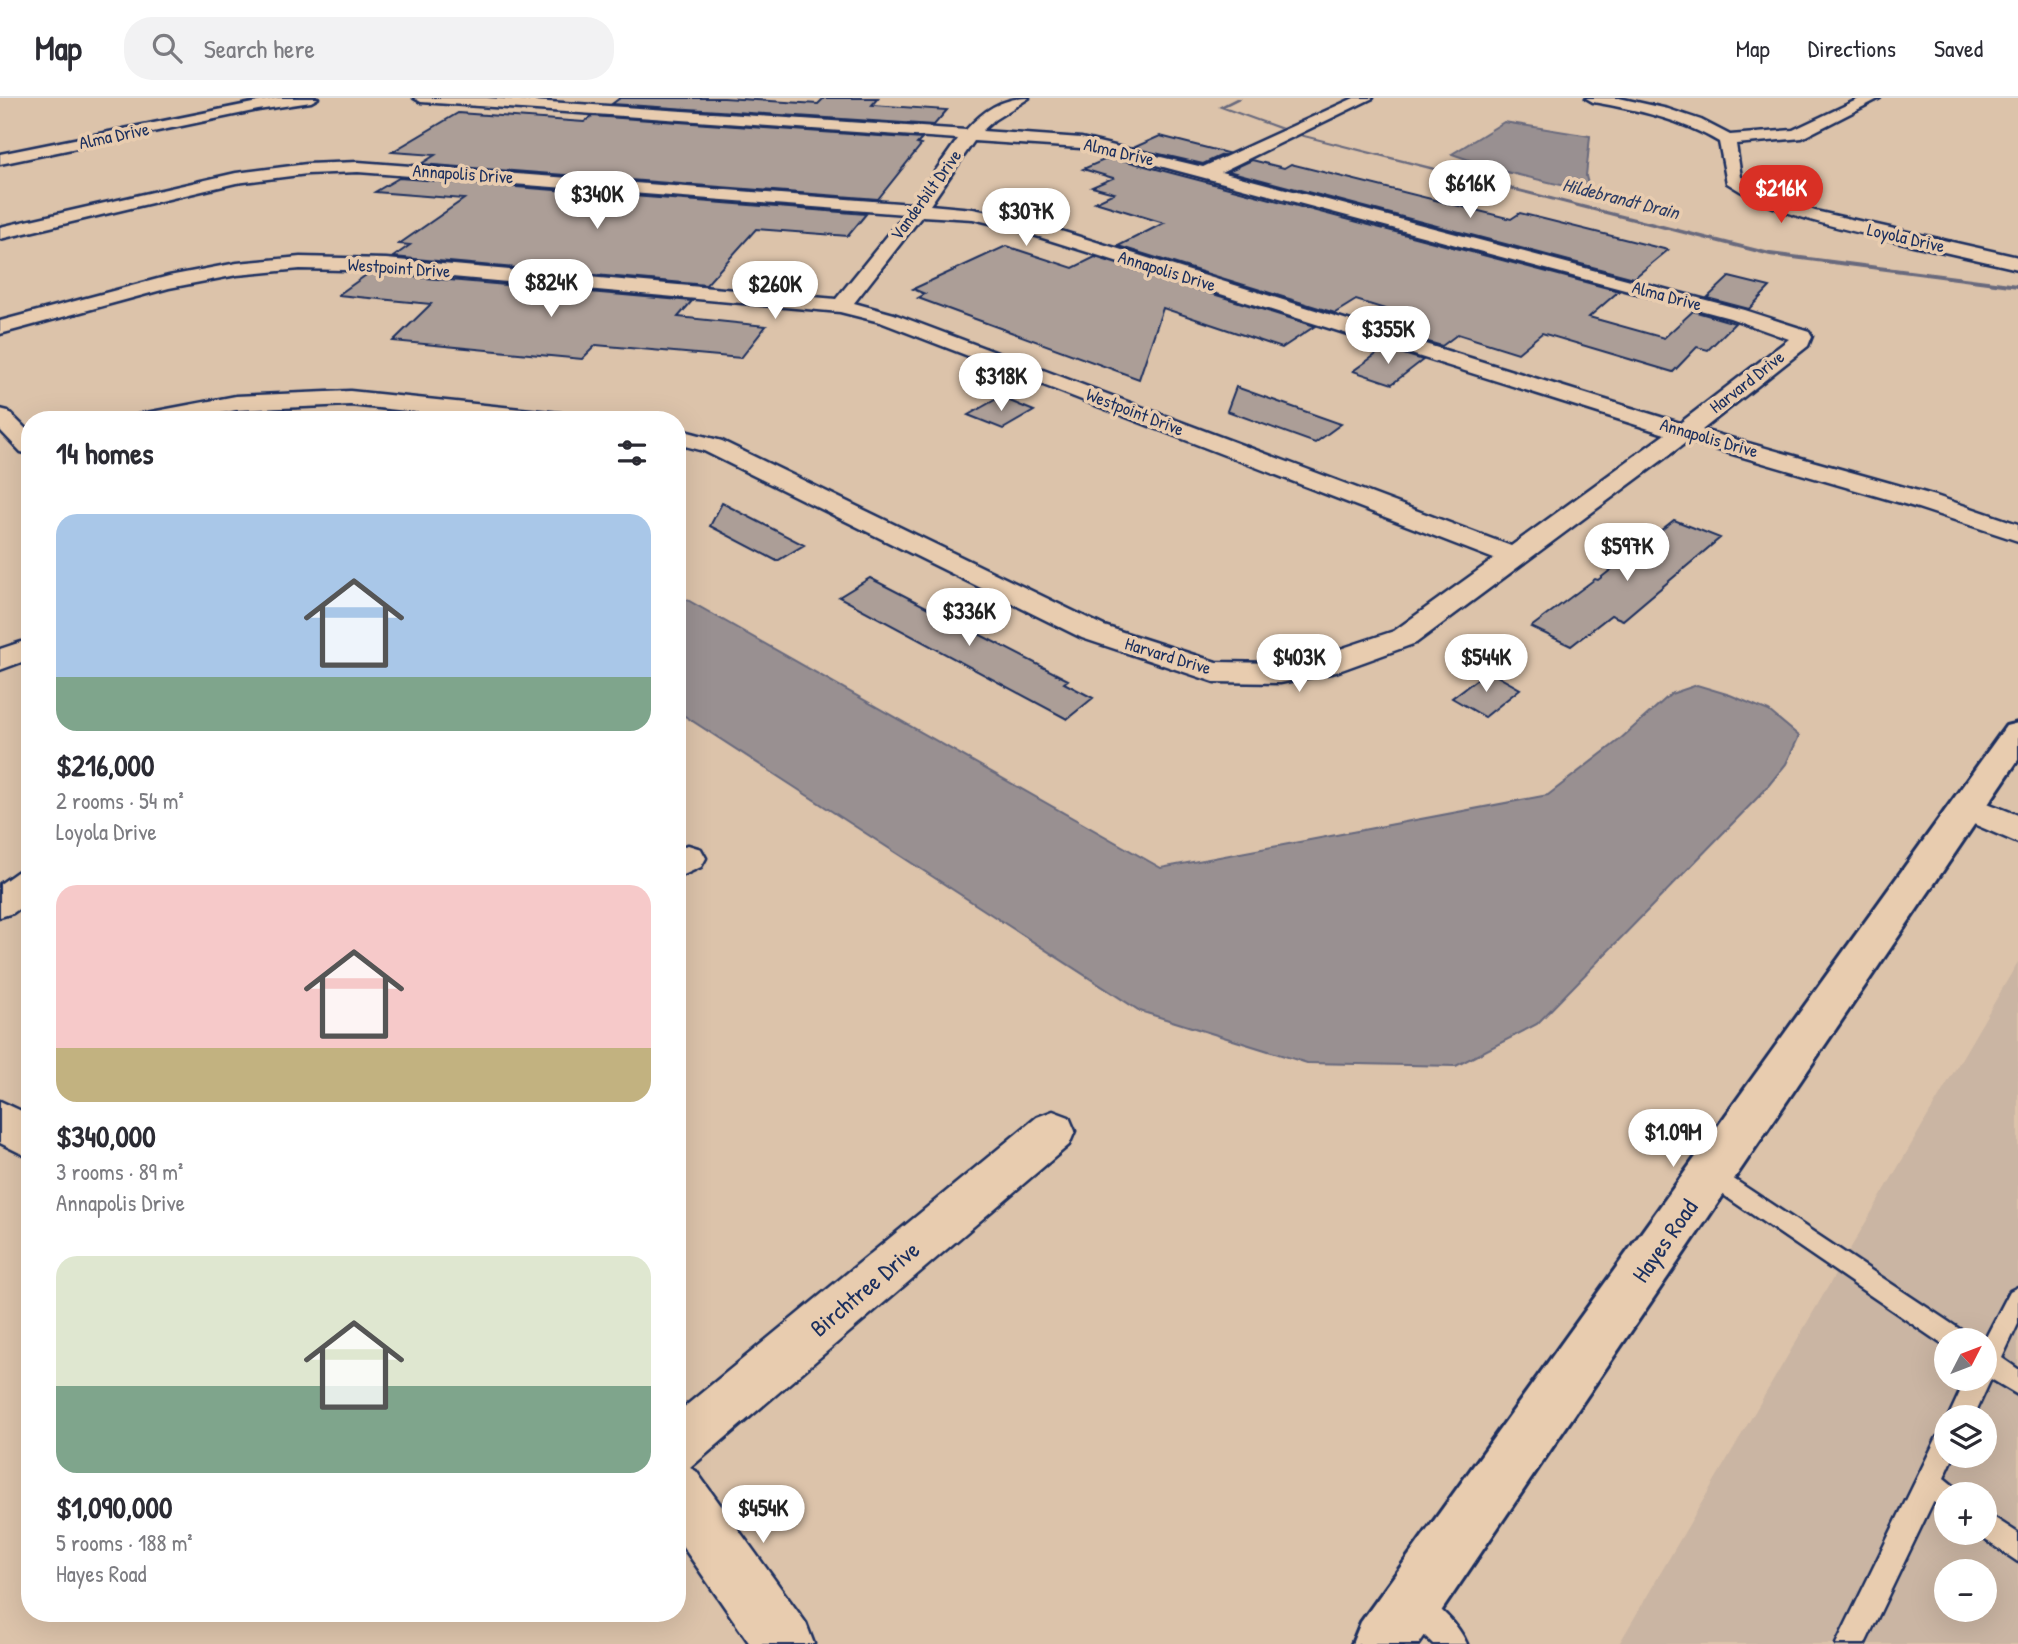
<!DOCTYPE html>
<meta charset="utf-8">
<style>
body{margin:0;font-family:"Patrick Hand",sans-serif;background:#f2f2f3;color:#2b2b33;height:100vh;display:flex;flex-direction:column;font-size:26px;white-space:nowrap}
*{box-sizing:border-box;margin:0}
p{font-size:23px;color:#7c7c81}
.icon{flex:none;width:38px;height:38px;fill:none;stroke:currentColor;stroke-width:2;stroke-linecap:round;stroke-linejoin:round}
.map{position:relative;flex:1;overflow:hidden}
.drawer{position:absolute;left:21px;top:313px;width:665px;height:1211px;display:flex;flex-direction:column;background:#fff;border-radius:28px;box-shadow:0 7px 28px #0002}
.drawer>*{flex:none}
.needle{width:46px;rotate:48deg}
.controls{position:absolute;left:1934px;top:1230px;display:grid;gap:14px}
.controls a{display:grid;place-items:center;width:63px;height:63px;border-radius:50%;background:#fff;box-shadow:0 7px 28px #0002;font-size:35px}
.price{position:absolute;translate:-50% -60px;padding:0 16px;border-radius:24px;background:#fff;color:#222;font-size:23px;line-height:46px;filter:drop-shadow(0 2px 4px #0008)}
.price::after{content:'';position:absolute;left:50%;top:42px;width:21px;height:16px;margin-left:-10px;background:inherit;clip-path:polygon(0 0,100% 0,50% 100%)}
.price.active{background:#d93025;color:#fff}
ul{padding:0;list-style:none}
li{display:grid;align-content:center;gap:14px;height:371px;padding:0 35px}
li span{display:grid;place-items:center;height:217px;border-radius:21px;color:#555}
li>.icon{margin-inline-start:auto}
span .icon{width:126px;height:126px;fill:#fffc;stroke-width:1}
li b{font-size:30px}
h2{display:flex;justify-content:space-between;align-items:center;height:84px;padding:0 35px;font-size:30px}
header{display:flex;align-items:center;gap:42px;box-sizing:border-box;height:98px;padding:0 35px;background:#fff;border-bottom:2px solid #e1e1e2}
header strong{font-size:33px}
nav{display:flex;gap:38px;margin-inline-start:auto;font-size:24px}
.search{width:490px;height:63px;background:#f2f2f3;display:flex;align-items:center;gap:18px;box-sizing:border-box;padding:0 24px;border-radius:28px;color:#7c7c81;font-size:26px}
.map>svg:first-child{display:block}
.built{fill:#cab5a3;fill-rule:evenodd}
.water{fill:#999091;stroke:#67697d;stroke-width:2}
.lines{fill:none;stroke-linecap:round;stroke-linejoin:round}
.stream{fill:#67697d;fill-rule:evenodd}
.building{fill:#ac9e97;stroke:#1b2f5e;stroke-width:2}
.lane-casing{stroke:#1b2f5e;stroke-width:5}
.street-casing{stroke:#1b2f5e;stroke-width:5}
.secondary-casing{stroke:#1b2f5e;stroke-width:6}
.lane{fill:#e8ccaf;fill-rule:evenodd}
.street{fill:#e8ccaf;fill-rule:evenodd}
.secondary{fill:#e8ccaf;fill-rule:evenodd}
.labels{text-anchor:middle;stroke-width:7;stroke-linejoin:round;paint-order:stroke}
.far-street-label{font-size:18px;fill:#1b2f5e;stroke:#e8ccaf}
.far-water-label{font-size:19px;font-style:italic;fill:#2e3e66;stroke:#e8ccaf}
.near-street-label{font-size:24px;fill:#1b2f5e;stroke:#e8ccaf}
</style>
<header>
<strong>Map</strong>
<div class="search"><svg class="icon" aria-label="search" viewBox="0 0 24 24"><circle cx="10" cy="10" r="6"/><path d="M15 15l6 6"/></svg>Search here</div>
<nav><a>Map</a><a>Directions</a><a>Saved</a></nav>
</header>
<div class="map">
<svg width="2018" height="1546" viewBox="0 0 2018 1546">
<rect width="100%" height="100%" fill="#dcc3aa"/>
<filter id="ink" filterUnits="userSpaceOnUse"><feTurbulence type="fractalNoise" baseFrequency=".0143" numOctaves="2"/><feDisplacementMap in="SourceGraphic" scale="14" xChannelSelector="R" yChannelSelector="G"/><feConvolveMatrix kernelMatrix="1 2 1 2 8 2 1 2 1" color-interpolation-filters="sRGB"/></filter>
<g filter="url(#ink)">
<!-- built -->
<path class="built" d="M2018,864V1546H1619ZM1946,1242H1984V1281H1946ZM1946,1320H1984V1358H1946ZM1946,1396H1984V1435H1946ZM1946,1474H1984V1512H1946Z"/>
<!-- water -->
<path class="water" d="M1504,24L1590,38L1586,78L1590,94L1498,72L1452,56Z
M677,496L1161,770L1548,697L1618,643L1671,596L1697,587L1730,597L1769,613L1799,638L1786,666L1764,693L1537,926L1456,968L1307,965L1140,913L677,613Z"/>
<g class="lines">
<!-- stream -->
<path class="stream" d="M1236,0H1242L1224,9L1283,30L1279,31L1218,9Z
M1300,36L1770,154L2018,186V190L1770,158L1300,38Z"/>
</g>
<!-- building -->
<path class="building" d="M620,0H724L818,6L824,0H878L872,7L947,12L934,27L612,6Z
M458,15L584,24L592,18L922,41L917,46L921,47L878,101L421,66L435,57L392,54Z
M1160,38L1227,55L1203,66L1133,50Z
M1111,59L1619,193L1589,219L1664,240L1693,213L1735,225L1708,252L1697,249L1673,274L1542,235L1518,255L1458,236L1442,248L1404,237L1424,223L1356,202L1335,215L1118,148L1164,125L1095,104L1114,95L1092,89L1113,80L1083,71Z
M1252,62L1284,70L1291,66L1511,121L1520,115L1668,152L1634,180L1228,73Z
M399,80L866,116L848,138L756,131L706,187L393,159L410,147L399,146L464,101L375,94Z
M1006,148L1073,170L1095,159L1315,228L1282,250L1163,210L1139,281L918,200L925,196L913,191Z
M369,175L692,203L678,219L766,228L741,260L596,247L582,261L393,243L431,206L338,197Z
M1729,179L1770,189L1749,211L1707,200Z
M1385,250L1423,262L1392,286L1353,273Z
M1236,289L1341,326L1315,345L1227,313Z
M1000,299L1034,313L1003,331L968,317Z
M722,405L804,447L777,463L710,428Z
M1674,422L1720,440L1623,522L1611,517L1571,548L1531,529L1595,481L1598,482Z
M870,480L1068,582L1064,585L1093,600L1067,621L839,499Z
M1488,573L1520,591L1485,619L1452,600Z"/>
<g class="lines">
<defs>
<path id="lane" d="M1711,1066L1964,1234L1968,1242H1946V1249L1703,1083L1700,1076L1703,1069Z
M2018,1189V1226L2002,1260L2018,1271V1297L1991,1281L1973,1320H1948L1966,1281H1984V1243L2010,1193Z
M1946,1335V1358H1954L1944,1380L1955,1389L1958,1396H1946V1411L1933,1404L1865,1546H1836L1937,1339Z
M1984,1413L2018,1435V1464L1975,1435H1984Z
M1417,1496C1436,1504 1459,1527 1467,1546H1433L1407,1520L1403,1510L1407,1500Z"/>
<path id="street" d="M277,0H318L311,4L258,12L0,66V56Z
M414,0H487L966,32C984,12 1002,0 1029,0L994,22L982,33L1081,40L1203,69L1354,0H1373L1221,74L1744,212L1809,233L1812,238L1808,248L1702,332L1936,398L2018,426V443L1918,410L1688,343L1416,545L1336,574L1280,585L1214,584L1082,540L704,353L677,346V331L722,343L1104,528L1216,564L1280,565L1319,558L1394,533L1494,461L880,224L840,214L386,173L300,171L237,177L169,190L0,236V223L169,178L237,165L300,159L386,161L836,201L905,116L358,74L307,76L236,85L0,141V129L236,75L307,66L358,64L912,106L958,41L421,4ZM974,43L1081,50L1141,63L1730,220L1789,241L1680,325L1022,121L973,111L930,107ZM922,118L973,121L1011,130L1665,336L1511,448L894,216L854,205Z
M1586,0H1619L1668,11L1701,22L1730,37L1793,32L1861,0H1880L1802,40L1736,46L1741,79L1775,98L1815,113L2018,159V171C1975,161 1931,151 1887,141C1831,128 1776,117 1727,85L1719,44C1680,21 1638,12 1593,4Z
M350,293L560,315L568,317L572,322H492L350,307L236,312L184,322H134L138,317L146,315L236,298Z
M0,311L8,313L30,335V356L21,354L0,332Z
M30,541V561L0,572V551Z
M1967,697L2018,717V745L1955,718L1950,709L1955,700Z
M688,747L701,751L706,760L701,769L677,780V750Z
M30,770V803L13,815L0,819V786L17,774Z
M0,1003L30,1017V1060L0,1045Z
M1053,1013L1069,1019L1075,1033L1069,1047L690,1370L696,1373L806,1525L814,1546H750L677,1440V1315L1037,1019Z"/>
<path id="secondary" d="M2018,625V662L1419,1546H1352L1361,1524L2006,628Z"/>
</defs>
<!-- lane casing -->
<use href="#lane" class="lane-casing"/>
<!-- street casing -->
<use href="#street" class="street-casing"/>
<!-- secondary casing -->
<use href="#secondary" class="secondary-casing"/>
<!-- lane -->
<use href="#lane" class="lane"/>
<!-- street -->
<use href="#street" class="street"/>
<!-- secondary -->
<use href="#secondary" class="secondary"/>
</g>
</g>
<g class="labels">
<!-- far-street labels -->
<g class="far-street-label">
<text transform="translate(114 38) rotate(-12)" y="6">Alma Drive</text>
<text transform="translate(1119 54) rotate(13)" y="6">Alma Drive</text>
<text transform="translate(463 76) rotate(4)" y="6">Annapolis Drive</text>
<text transform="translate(926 97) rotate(-54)" y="6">Vanderbilt Drive</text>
<text transform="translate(1906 140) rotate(13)" y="6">Loyola Drive</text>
<text transform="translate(399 170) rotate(4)" y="6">Westpoint Drive</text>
<text transform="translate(1167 173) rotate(17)" y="6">Annapolis Drive</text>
<text transform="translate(1667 198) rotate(15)" y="6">Alma Drive</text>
<text transform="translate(1747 284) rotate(-38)" y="6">Harvard Drive</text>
<text transform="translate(1135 314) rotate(21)" y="6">Westpoint Drive</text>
<text transform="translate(1709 340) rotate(16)" y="6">Annapolis Drive</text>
<text transform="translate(1168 558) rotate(17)" y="6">Harvard Drive</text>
</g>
<!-- far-water labels -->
<g class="far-water-label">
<text transform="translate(1621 100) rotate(14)" y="7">Hildebrandt Drain</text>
</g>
<!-- near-street labels -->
<g class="near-street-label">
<text transform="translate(1665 1143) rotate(-55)" y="8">Hayes Road</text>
<text transform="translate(865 1191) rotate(-40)" y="8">Birchtree Drive</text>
</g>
</g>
</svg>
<div class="controls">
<a><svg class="needle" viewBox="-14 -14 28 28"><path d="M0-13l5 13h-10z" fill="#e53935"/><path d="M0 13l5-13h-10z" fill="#7c7c81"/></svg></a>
<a><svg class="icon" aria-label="layers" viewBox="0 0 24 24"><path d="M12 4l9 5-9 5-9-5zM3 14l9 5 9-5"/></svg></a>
<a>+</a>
<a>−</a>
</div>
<b class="price" style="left:1470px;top:122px">$616K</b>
<b class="price active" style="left:1781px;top:127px">$216K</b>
<b class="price" style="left:597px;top:133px">$340K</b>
<b class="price" style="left:1026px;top:150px">$307K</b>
<b class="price" style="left:551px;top:221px">$824K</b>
<b class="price" style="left:775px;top:223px">$260K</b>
<b class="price" style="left:1388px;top:268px">$355K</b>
<b class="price" style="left:1001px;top:315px">$318K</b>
<b class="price" style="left:1627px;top:485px">$597K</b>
<b class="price" style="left:969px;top:550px">$336K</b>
<b class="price" style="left:1299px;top:596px">$403K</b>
<b class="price" style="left:1486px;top:596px">$544K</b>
<b class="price" style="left:1673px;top:1071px">$1.09M</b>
<b class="price" style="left:763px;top:1447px">$454K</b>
<section class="drawer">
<h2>14 homes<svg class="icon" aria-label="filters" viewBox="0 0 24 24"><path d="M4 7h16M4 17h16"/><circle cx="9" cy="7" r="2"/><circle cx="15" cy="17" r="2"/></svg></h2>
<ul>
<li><span style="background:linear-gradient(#a9c7e8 75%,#7fa58c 0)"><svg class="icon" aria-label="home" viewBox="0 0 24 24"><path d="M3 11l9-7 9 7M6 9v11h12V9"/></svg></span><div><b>$216,000</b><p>2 rooms · 54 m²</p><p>Loyola Drive</p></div></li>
<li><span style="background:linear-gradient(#f6c9c9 75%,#c2b280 0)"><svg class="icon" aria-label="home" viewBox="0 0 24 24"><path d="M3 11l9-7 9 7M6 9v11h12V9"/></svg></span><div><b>$340,000</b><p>3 rooms · 89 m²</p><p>Annapolis Drive</p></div></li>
<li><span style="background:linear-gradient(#dfe7d0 60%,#7fa58c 0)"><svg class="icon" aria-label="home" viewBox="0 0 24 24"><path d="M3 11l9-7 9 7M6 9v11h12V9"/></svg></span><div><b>$1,090,000</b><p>5 rooms · 188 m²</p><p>Hayes Road</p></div></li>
</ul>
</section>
</div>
